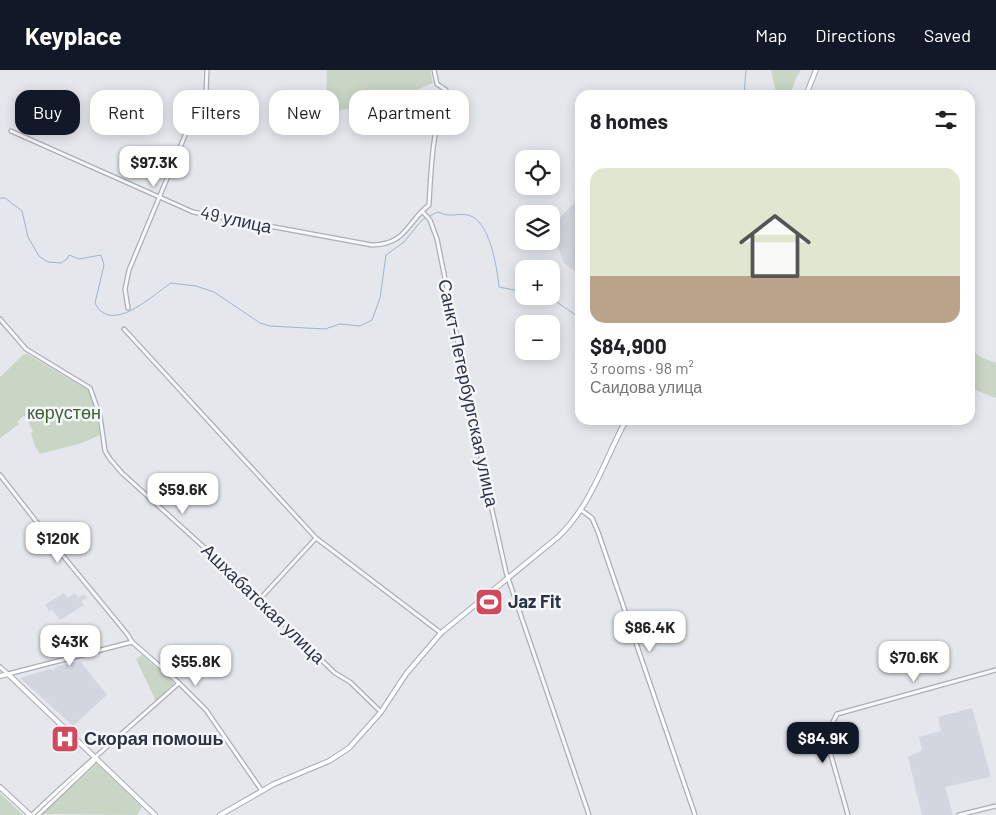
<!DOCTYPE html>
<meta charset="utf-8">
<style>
body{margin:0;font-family:Barlow,sans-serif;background:#f6f6f6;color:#202124;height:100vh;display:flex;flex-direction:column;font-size:19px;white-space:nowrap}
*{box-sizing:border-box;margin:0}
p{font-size:16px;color:#757577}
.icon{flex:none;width:28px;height:28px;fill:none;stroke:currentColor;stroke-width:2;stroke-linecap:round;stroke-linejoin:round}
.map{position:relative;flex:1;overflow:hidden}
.panel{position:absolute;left:575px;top:20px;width:400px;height:335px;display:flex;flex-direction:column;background:#fff;border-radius:15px;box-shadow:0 2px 12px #0003}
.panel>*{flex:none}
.guide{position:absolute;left:15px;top:20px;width:475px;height:45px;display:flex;gap:10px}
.tools{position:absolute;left:515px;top:80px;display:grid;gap:10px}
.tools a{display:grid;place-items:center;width:45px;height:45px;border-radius:10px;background:#fff;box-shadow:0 2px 12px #0003;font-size:25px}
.price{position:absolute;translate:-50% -42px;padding:0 11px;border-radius:10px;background:#fff;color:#222;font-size:16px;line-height:32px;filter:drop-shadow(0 1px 2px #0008)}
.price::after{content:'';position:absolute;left:50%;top:30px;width:15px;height:11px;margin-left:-8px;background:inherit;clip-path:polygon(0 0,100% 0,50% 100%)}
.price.selected{background:#111827;color:#fff}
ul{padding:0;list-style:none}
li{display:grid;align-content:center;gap:10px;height:265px;padding:0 15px}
li span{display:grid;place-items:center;height:155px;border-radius:15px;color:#555}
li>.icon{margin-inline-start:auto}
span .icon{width:90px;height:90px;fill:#fffc;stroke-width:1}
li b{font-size:21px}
h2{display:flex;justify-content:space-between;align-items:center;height:60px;padding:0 15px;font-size:21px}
.tag{padding:0 18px;border-radius:15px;background:#fff;box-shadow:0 2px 12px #0003;font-size:18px;line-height:45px}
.tag.selected{background:#111827;color:#fff}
header{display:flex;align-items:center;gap:30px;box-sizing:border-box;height:70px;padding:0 25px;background:#111827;color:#fff}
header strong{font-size:24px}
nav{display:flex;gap:28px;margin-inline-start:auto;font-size:18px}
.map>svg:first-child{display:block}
.built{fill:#d2d6de}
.green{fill:#c9d6c5}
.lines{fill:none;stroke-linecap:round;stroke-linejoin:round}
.stream{stroke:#9fb4cc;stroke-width:1}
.tertiary-casing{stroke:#a9aeb7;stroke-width:5.5}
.secondary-casing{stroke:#a9aeb7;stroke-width:5.5}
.primary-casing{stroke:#a3abb8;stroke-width:6}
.tertiary{stroke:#f7f8fa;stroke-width:3}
.secondary{stroke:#fff;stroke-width:3}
.primary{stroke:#fff;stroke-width:4}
.labels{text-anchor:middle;stroke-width:5;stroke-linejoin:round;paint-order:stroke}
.street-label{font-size:18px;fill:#2b3445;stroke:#f4f6f9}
.park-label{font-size:18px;fill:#3f6138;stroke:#f4f6f9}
.poi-label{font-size:18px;font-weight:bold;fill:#2b3445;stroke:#f4f6f9;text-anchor:start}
</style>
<header>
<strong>Keyplace</strong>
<nav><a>Map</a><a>Directions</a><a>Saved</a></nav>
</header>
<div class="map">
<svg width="996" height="745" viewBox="0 0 996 745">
<rect width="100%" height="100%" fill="#e4e7ec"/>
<!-- built -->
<path class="built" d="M580,127V205L564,193L551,157Z
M64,523L68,528L75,523L78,528L84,524L87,528L81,531L84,535L60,550L52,539L49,541L45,535Z
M80,591L107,625L73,656L20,608L50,599L53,601L56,597Z
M972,638L991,707L945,717L953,745H922L908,687L922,680L919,667L941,661L938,647Z"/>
<!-- green -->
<path class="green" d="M327,0H430L433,13L407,24L374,21V33L337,41L326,38Z
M771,0H801L796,8L790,25H780L776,22Z
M970,275L978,286L996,293V328L970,318Z
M27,284L88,320L94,332L100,365L82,373L40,384L35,376L31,363L33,362L26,347L23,346L17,352L19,354L0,368V307L23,285Z
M142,585L174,613L156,631L136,589Z
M97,694L142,737L137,745L42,744Z
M0,723L23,745H0Z"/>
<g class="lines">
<!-- stream -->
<path class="stream" d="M744,25L746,0
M0,128H5L22,141L28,167L39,186L48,192L61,193L67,189L69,185L79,189L101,185L104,195L95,233C111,266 154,224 171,213L196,216L214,222L260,253L270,256L325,259L340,254L360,256L372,250L380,228L386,185L404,172L421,151L425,148
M429,146L438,142C451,148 455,143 468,145C490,150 497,198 499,217L524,222
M548,226L580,248"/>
<defs>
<path id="tertiary" d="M11,61L193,142L372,175C407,174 406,153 429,135C431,96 433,57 446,20L437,14L434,0
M422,141L430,150L437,169L490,431L506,502L589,745
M128,238L125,219L129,200L186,63L202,34L206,23L207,0
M0,249L26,279L90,318L100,346L105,381L110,389L122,403L238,508L259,530L335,603L350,612L381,642
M124,259L316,468L441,563
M0,405L64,487L128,565L132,572
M259,530L316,468
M848,745L828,675L832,654L837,644L996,600
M959,745L996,736"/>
<path id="secondary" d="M581,440L592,448L598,462L695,745
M0,597L8,604L132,572L179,613L206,640L262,721
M32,745C80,699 130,657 179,613
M38,745L94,692L95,688"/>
<path id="primary" d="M806,25L816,0
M0,606L8,604L155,745
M0,717L30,745
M220,745L274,714L329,691L349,678L381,642L406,604L441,563L558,467C591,436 605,389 626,350"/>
</defs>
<!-- tertiary casing -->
<use href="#tertiary" class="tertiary-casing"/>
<!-- secondary casing -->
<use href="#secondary" class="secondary-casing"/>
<!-- primary casing -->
<use href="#primary" class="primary-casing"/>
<!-- tertiary -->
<use href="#tertiary" class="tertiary"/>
<!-- secondary -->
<use href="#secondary" class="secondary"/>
<!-- primary -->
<use href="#primary" class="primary"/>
</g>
<!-- icons -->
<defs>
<symbol id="stadium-square" viewBox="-11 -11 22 22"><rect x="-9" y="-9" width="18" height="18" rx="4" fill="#d1495b" stroke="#f4f6f9"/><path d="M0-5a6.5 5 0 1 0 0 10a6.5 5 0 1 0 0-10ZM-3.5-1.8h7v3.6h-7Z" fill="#fff"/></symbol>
<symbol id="hospital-square" viewBox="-11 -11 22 22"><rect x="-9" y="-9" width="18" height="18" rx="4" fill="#d1495b" stroke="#f4f6f9"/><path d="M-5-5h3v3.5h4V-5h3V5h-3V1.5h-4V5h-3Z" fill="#fff"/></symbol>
</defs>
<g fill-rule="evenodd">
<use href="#stadium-square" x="473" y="516" width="32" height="32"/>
<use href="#hospital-square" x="49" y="653" width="32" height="32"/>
</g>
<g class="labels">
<!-- street labels -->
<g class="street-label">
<text transform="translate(236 150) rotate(12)" y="6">49 улица</text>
<text transform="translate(468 323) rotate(78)" y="6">Санкт-Петербургская улица</text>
<text transform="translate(263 534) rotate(44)" y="6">Ашхабатская улица</text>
</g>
<!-- park labels -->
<g class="park-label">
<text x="64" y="349">көрүстөн</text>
</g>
<!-- poi labels -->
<g class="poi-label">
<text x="508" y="538">Jaz Fit</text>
<text x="84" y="675">Скорая помошь</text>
</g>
</g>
</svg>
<div class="tools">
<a><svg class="icon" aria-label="locate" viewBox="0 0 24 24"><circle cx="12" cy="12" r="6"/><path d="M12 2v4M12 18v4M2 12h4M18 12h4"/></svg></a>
<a><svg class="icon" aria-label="layers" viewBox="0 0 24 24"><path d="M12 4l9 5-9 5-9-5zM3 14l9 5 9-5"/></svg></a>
<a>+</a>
<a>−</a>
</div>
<b class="price" style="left:154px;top:118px">$97.3K</b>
<b class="price" style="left:183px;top:445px">$59.6K</b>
<b class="price" style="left:58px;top:494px">$120K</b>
<b class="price" style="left:650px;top:583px">$86.4K</b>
<b class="price" style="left:70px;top:597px">$43K</b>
<b class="price" style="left:914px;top:613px">$70.6K</b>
<b class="price" style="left:196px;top:617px">$55.8K</b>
<b class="price selected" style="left:823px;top:694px">$84.9K</b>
<div class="guide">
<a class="tag selected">Buy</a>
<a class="tag">Rent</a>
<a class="tag">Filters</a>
<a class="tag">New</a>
<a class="tag">Apartment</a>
</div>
<section class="panel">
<h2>8 homes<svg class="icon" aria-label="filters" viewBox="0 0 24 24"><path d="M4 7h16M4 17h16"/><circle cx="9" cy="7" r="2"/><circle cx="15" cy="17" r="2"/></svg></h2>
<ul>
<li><span style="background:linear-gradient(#dfe7d0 70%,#b9a48a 0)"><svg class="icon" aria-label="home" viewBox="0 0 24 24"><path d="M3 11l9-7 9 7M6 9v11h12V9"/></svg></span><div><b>$84,900</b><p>3 rooms · 98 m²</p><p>Саидова улица</p></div></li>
</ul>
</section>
</div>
